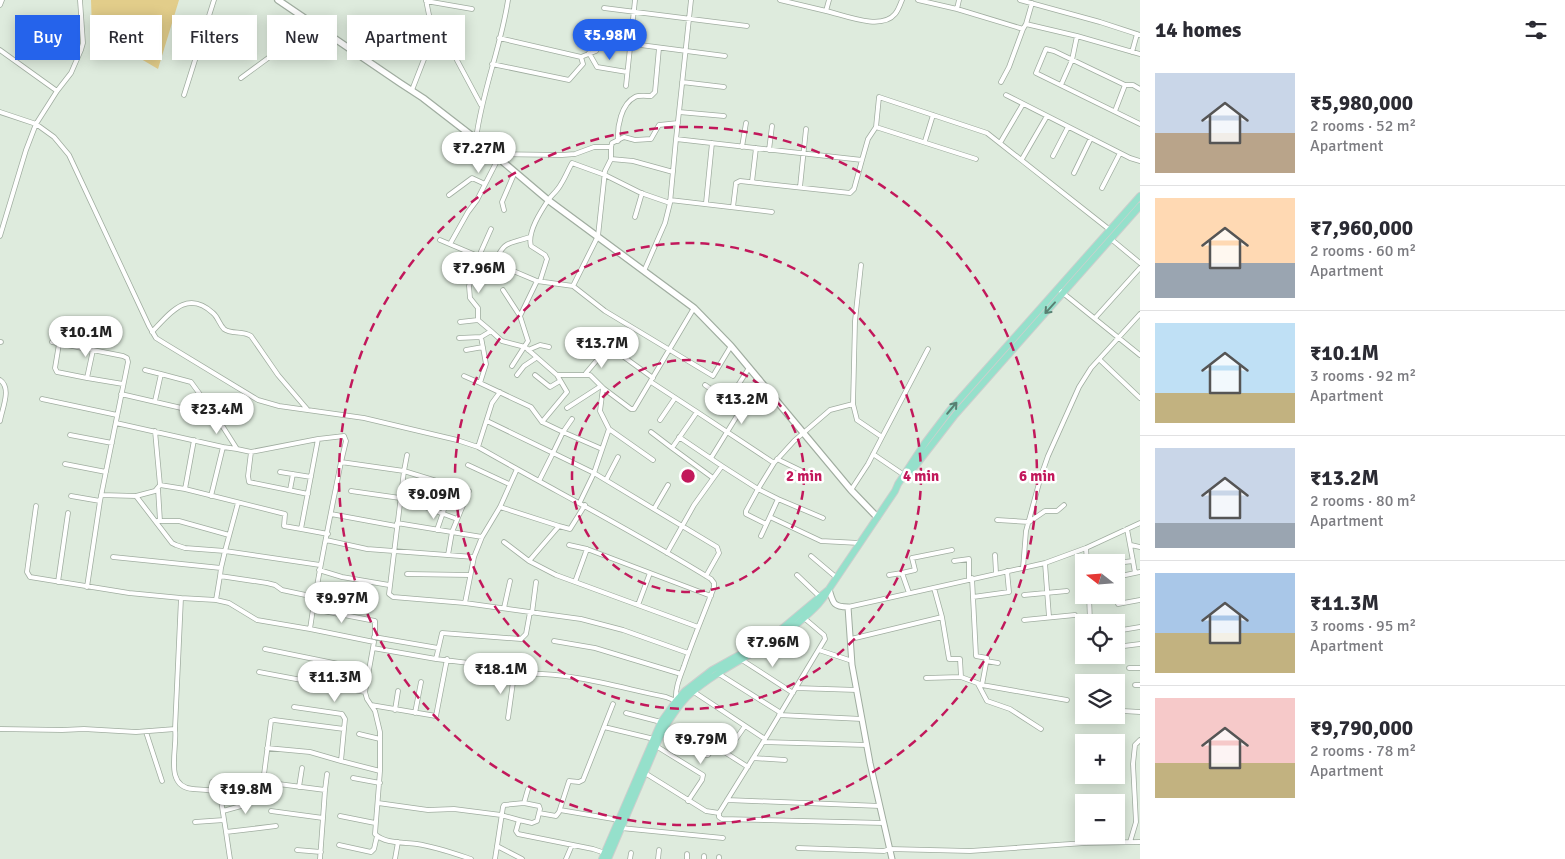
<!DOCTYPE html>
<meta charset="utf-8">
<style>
body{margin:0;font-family:Signika,sans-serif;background:#f7f7f7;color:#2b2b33;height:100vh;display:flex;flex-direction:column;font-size:19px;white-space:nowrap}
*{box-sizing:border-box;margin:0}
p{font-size:16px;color:#7c7c81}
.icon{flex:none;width:28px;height:28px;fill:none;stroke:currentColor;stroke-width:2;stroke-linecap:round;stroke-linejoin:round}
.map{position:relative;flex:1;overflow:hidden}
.panel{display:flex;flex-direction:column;background:#fff;width:425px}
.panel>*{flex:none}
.guide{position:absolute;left:15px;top:15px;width:475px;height:45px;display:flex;gap:10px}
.needle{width:32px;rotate:287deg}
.buttons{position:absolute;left:1075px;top:554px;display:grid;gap:10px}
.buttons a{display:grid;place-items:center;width:50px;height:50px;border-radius:0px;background:#fff;box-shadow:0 2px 12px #0003;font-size:25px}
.price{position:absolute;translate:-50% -42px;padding:0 11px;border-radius:18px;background:#fff;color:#222;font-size:16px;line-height:32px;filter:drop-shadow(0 1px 2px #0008)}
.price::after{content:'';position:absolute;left:50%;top:30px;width:15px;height:11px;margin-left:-8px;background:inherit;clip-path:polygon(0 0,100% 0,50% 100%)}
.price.selected{background:#2563eb;color:#fff}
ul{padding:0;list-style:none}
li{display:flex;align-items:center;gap:15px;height:125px;padding:0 15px}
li+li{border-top:1px solid #e1e1e2}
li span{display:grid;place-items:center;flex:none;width:140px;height:100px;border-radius:0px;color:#555}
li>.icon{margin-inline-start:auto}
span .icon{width:60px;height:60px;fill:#fffc;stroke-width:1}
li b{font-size:21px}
h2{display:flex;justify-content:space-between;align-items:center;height:60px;padding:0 15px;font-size:21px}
.tag{padding:0 18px;border-radius:0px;background:#fff;box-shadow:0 2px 12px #0003;font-size:18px;line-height:45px}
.tag.selected{background:#2563eb;color:#fff}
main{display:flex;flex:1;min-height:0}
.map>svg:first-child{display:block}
.green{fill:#e2cd8a}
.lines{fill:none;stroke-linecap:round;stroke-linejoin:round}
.minor-casing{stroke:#a0ada0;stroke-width:5.5}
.tertiary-casing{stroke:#a0ada0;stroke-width:7}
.secondary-casing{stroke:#a0ada0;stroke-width:8}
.primary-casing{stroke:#cdcecd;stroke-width:8}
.minor{stroke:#fff;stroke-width:4}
.tertiary{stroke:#fff;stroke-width:5}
.secondary{stroke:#fff;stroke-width:5.5}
.primary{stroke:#95e0cb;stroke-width:6}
.oneway{stroke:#588072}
.ring{fill:none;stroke:#c2185b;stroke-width:2.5;stroke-dasharray:9 6}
.centre{fill:#c2185b;stroke:#fff;stroke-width:2.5}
.ring-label{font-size:15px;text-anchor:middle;font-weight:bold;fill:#c2185b;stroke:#fff;stroke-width:5;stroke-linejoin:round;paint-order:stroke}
</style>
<main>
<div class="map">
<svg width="1140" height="859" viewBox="0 0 1140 859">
<rect width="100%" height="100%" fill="#deebdd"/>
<!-- green -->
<path class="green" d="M91,0H179L158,69L92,30Z"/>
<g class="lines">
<defs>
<path id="minor" d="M780,0L826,11L829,0
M918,0L957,9
M959,0L957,9L1023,29L1009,67L1001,82
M1020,0L1100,22L1140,35
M426,1L472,9
M0,5L2,0
M604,8L747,26
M826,11C844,15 881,31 895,14C898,11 900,5 902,0
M1026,24L1032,3
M430,29L436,32L451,49L481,105
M1023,29L1026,24L1077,36L1140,54
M0,50L57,91
M1132,52L1137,34
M589,53L597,67L627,72
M581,57L596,51L602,40L725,56
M492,64L569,80L583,64L581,57L499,38
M241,78L313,25
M682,82L724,87
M1061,85L1072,60L1077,36
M1125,85L1054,51L1046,49L1036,73L1140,124
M626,86L635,0
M412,90L428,49L430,20L426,0
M184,95L214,0
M1006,95L1130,158L1140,161
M1115,111L1125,85H1133L1140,89
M0,112L36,124L54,137L69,155L149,326L156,338L164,343L258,400L279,406L364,418L457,440L478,447L517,469
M679,112L691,0
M876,127L976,159
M476,139C482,91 501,47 508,0
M676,139L679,112L724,116
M618,141C617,127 621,104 635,97C639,95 646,96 651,96L655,92L659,48
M925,141L933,115
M1000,143L1023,104
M611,147L612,143L624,137L635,140L651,139L659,125L678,123
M742,147L746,123
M769,150L772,126
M494,154L562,155L575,154L594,147H611V159L605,171L598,236L573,286L605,311L713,376L731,346
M1053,156L1068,127
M611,159L633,161L673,172
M1022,159L1047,116
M1074,173L1091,138
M752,182L756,148
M800,187L806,129
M1102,188L1120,153
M449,195L472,178L485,184
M670,200L772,212
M706,203L712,143
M733,207L736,183L740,181L850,193L854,189L862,160
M504,210L502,202L515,172
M635,217L642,193
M0,236L26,150L36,124L57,91L71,73L81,50L83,43L80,0
M1111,239L1140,263
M440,240L537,281
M450,244L468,212L477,200L498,159
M494,263C506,239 507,245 530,237
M644,271L665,223L670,203L676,139L862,160L868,139L876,127L879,97L987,133L1110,230
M540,281L547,259L545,255L531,246C527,232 541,211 549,199C553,194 558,190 561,184C565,178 568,170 572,163L605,175L641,193L670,203
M1058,289L1140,355
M503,290L520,316
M1095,318L1140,268
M460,322L478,320
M491,331L478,320V308L470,298L469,286L479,256L491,229
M152,332C170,313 187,289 213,313C218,317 219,324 224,329C232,335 242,330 251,336L278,375L307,409
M459,338L481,337
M0,342H1
M52,342L123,356L127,358L128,362L100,501L87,587
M59,344L55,368L57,372L87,378
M606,344L653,378
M93,350L87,378L123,384
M466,350L483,347
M528,350L540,345L549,347
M1100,360L1140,398
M512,366L528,341L520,316L537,281L573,286
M145,370L161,374
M586,373L603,353
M517,375L524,366L536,358
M535,375L550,387L560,381
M557,375L567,392L542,422L563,432L572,419
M464,376L480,383
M0,380C12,388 2,409 0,421
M651,382L697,412L672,448L713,478
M705,385L728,401
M121,394L216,416L237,449L251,452L318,439L301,529L328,534
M42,399L117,415
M155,401L161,374L191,382L215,415
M567,408L601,386
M741,409L728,401L749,368
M697,412L774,463
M660,420L675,398
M487,421L553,453L563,432L602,449
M542,422L531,407L480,383L486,364L481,337L491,331L502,341L525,347L557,375H590L603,388L631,409H634L694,308
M116,423L223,447L237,449
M609,429L653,460
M155,431L160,485L185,489L285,514L284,526L301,529
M651,432L672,448
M70,435L112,443
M679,437L722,466
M882,437L928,349
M318,439L344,436L346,441L341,462
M478,447L492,403L500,392
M251,452L248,476L249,482L308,494
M873,454L904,475
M407,455L404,471L469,491L452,532L448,555
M711,458L753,390L760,382
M777,459L810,475
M65,464L106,472
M468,465L509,484
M280,472L311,477
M606,480L618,457
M539,481L553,453L594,473L717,547L719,553L706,576
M158,489L160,521
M185,489L194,440
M290,490L293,474
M851,490L868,464L882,437L857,420L853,404
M351,491L400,498
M101,495L136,496L155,491L160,485
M71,496L100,501
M136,496L172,543L176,545L185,548L225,551L238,503
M211,496L223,447
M778,499L823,518
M580,502L594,473L609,429L600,411L603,388
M417,504L457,519
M585,505L570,529L559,526L529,561L556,575L698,627
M36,506L27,572L30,577L129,593L181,598
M500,507L559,526
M654,509L668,485
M331,514L396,526
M770,517L821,541L859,543
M997,520L1029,522L1045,511H1057L1064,505
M157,521H179L229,535
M397,523L482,537
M1127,529L1133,561
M437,530L452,486
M761,536L778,499L758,489L746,511V514L766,524
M326,540L367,549L474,557
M504,542L529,561
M569,545L587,549L711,596
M1131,545L1140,547
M1086,548L1087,562
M667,553L694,505L722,466L758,489L774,463L794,441L830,410L853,404L855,321L861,265
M995,555L996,573
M811,556L837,578
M113,557L221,568L220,576
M954,561L969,559V579
M1045,563L1049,617
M1116,563L1133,561L1135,573
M221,568L225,551L320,565
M1023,568L1026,531L1041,476L1048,456L1079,387L1091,368L1140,314
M319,570L342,577L389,585
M407,574L470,575
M797,575L819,596
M889,575L902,573
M1116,577L1140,572
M972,578L976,656L987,658L982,685L1067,700
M58,582L68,513
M575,582L587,549
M934,588L942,617
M909,593L902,573L915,570L912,558L952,550
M1024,595L1067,591
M1089,595L1090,622
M973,597L1009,592L1007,571
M216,600L220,576L267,583L275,585L282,590L315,597
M465,603L393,597L389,594L404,471L341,462C330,518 318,573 310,629L374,642L365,692L367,699L375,711L380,732V771L375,834C385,844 404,842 417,844C436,847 453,853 471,859
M1118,604L1140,600
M638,605L650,573
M848,607L1045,563L1086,548L1140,523
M504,608L510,581
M313,609L375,621V637
M532,613L536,582
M1024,620L1075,615
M1116,631L1140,627
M374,637L438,648
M851,639L942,617L949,659H960L961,677
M554,641L595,648L681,674
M1116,647L1140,644
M373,648L436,659L442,633L521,639L526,634L530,612
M265,649L368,670
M819,650L852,661
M436,659L477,664L481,658L483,657L520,661L523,662L524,674C570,672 621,688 666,697L676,701
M742,660L793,693
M986,661L998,663
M477,664V671L481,673L524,674
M1129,668H1140
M259,672L365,692
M719,674L781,713
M926,678L961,677L980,684
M314,683L319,660
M978,684L987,701L1010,709L1041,729
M1135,685H1140
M796,688L857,690
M676,700C675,688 680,677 684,666C693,639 704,614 714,587V583L711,579C648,540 582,505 517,469L500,507L482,537L474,557L465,603L581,619L623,630L688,653
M371,705L436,716L447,659
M294,707L342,714L345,719L344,729
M395,710L398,691
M1123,711L1140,712
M415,713L421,682
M626,713L661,722
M779,715L862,719
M508,718L514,675
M604,727L654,739
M0,729L62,730L84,729L136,732L175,729L181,598L216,600L229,603L257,620L310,629
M175,729C178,748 163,787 193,789C201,790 213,789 220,794L226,832
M663,731L703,755H708L715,746L748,767
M146,732L162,781
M359,734L380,739
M765,739L825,639L824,635L804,618
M763,742L867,745
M656,746L703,775L702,780L688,801
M267,748L310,752L341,761
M726,753L745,726
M753,758L785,760
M645,773L706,811L719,813L765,739L694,692
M353,778L380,783
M299,787L302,768
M325,790L327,774
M211,791L212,782L222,781
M233,794L234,783L263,782
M727,800L880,806
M378,803L428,810L454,809L501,815L519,820L516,831L518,834L593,849L605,853
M560,810L619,820
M223,811L241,806V796
M271,811L323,818L320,859
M539,813L556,816L559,812L569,781L579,782L583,780L613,704
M719,813V817L722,819L884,823
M340,816L375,823
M323,818L325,790L263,782L271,721L274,720L344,729L341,761L380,771
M519,820L532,823L537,821L540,809L539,806L524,803
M195,822L224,820
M621,828L723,838
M1130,842L1136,822L1133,764L1135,745L1140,740
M339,845L371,852L374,849L377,836
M497,846L522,859
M798,848L884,851L890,849L970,851L1085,843L1140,842
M297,850L321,852
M230,859L226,832L276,826
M395,859L398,842
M495,859L503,807L504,805L524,803L528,789
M566,859L572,845
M630,859L631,853
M658,859L659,850
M687,859V854
M704,859V856
M719,859V857"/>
<path id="tertiary" d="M829,589C833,603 833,607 848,607L852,665L870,763L892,859"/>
<path id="secondary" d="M278,0L400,83L423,98L476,139L548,200L694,308L731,346L851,490L877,517"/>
<path id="primary" d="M910,473L955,415L1140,206
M602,859L661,722L676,701L685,691L712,670L773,636L828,590
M608,859L662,732C670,719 678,705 689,695C724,664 769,649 804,618C814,609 823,601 829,589L895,491L898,484L925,443L950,410L1140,196"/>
</defs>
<!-- minor casing -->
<use href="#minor" class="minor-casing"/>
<!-- tertiary casing -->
<use href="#tertiary" class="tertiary-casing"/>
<!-- secondary casing -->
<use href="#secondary" class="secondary-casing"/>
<!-- primary casing -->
<use href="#primary" class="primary-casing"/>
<!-- minor -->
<use href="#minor" class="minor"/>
<!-- tertiary -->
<use href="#tertiary" class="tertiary"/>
<!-- secondary -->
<use href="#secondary" class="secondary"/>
<!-- primary -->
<use href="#primary" class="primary"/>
</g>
<!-- one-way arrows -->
<defs><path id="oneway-shaft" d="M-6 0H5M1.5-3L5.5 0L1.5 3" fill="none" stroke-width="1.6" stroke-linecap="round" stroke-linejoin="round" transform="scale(1.25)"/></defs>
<g class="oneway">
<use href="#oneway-shaft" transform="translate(1050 308) rotate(132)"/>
<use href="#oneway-shaft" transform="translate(952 408) rotate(-50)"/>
</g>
<!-- distance rings -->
<g class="ring">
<circle cx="688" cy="476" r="116"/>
<circle cx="688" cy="476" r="233"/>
<circle cx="688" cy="476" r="349"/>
</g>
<circle cx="688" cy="476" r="8" class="centre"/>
<g class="ring-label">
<text x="804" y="481">2 min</text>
<text x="921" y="481">4 min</text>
<text x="1037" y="481">6 min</text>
</g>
</svg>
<div class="buttons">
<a><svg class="needle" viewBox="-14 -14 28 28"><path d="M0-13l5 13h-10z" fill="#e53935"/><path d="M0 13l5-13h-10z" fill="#7c7c81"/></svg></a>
<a><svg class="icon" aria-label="locate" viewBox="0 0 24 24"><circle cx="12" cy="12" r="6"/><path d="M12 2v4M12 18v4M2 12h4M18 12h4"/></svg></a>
<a><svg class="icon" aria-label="layers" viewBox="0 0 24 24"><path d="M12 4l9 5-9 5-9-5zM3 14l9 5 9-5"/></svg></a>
<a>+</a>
<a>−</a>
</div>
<b class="price selected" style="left:610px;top:61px">₹5.98M</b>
<b class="price" style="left:479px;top:174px">₹7.27M</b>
<b class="price" style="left:479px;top:294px">₹7.96M</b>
<b class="price" style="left:86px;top:358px">₹10.1M</b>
<b class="price" style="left:602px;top:369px">₹13.7M</b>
<b class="price" style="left:742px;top:425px">₹13.2M</b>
<b class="price" style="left:217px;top:435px">₹23.4M</b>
<b class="price" style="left:434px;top:520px">₹9.09M</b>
<b class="price" style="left:342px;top:624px">₹9.97M</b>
<b class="price" style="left:773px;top:668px">₹7.96M</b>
<b class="price" style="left:501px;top:695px">₹18.1M</b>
<b class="price" style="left:335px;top:703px">₹11.3M</b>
<b class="price" style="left:701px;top:765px">₹9.79M</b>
<b class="price" style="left:246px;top:815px">₹19.8M</b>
<div class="guide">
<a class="tag selected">Buy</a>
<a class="tag">Rent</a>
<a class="tag">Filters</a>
<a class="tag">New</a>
<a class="tag">Apartment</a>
</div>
</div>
<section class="panel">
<h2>14 homes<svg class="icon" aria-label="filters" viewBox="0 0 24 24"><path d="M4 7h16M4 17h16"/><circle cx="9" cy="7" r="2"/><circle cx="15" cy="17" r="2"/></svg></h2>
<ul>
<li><span style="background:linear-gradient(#c9d6e8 60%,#b9a48a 0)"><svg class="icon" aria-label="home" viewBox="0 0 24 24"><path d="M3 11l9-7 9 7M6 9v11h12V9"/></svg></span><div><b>₹5,980,000</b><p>2 rooms · 52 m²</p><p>Apartment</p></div></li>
<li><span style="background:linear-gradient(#ffd9b3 65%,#9aa5b1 0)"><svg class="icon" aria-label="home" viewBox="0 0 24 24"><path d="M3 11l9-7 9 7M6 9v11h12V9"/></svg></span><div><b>₹7,960,000</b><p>2 rooms · 60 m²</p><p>Apartment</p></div></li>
<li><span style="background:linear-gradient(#bfe0f5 70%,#c2b280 0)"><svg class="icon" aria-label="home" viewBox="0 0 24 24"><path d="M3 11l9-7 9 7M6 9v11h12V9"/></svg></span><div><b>₹10.1M</b><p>3 rooms · 92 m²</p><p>Apartment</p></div></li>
<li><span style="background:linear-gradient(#c9d6e8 75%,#9aa5b1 0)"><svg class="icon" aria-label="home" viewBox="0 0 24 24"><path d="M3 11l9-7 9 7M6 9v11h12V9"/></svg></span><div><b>₹13.2M</b><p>2 rooms · 80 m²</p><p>Apartment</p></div></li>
<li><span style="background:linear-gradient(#a9c7e8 60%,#c2b280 0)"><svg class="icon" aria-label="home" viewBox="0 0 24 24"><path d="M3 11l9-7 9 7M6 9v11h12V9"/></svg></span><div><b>₹11.3M</b><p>3 rooms · 95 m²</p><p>Apartment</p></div></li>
<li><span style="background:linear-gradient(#f6c9c9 65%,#c2b280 0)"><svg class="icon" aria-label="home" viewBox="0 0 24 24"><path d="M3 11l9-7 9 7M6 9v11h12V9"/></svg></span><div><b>₹9,790,000</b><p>2 rooms · 78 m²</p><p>Apartment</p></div></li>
</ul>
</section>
</main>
